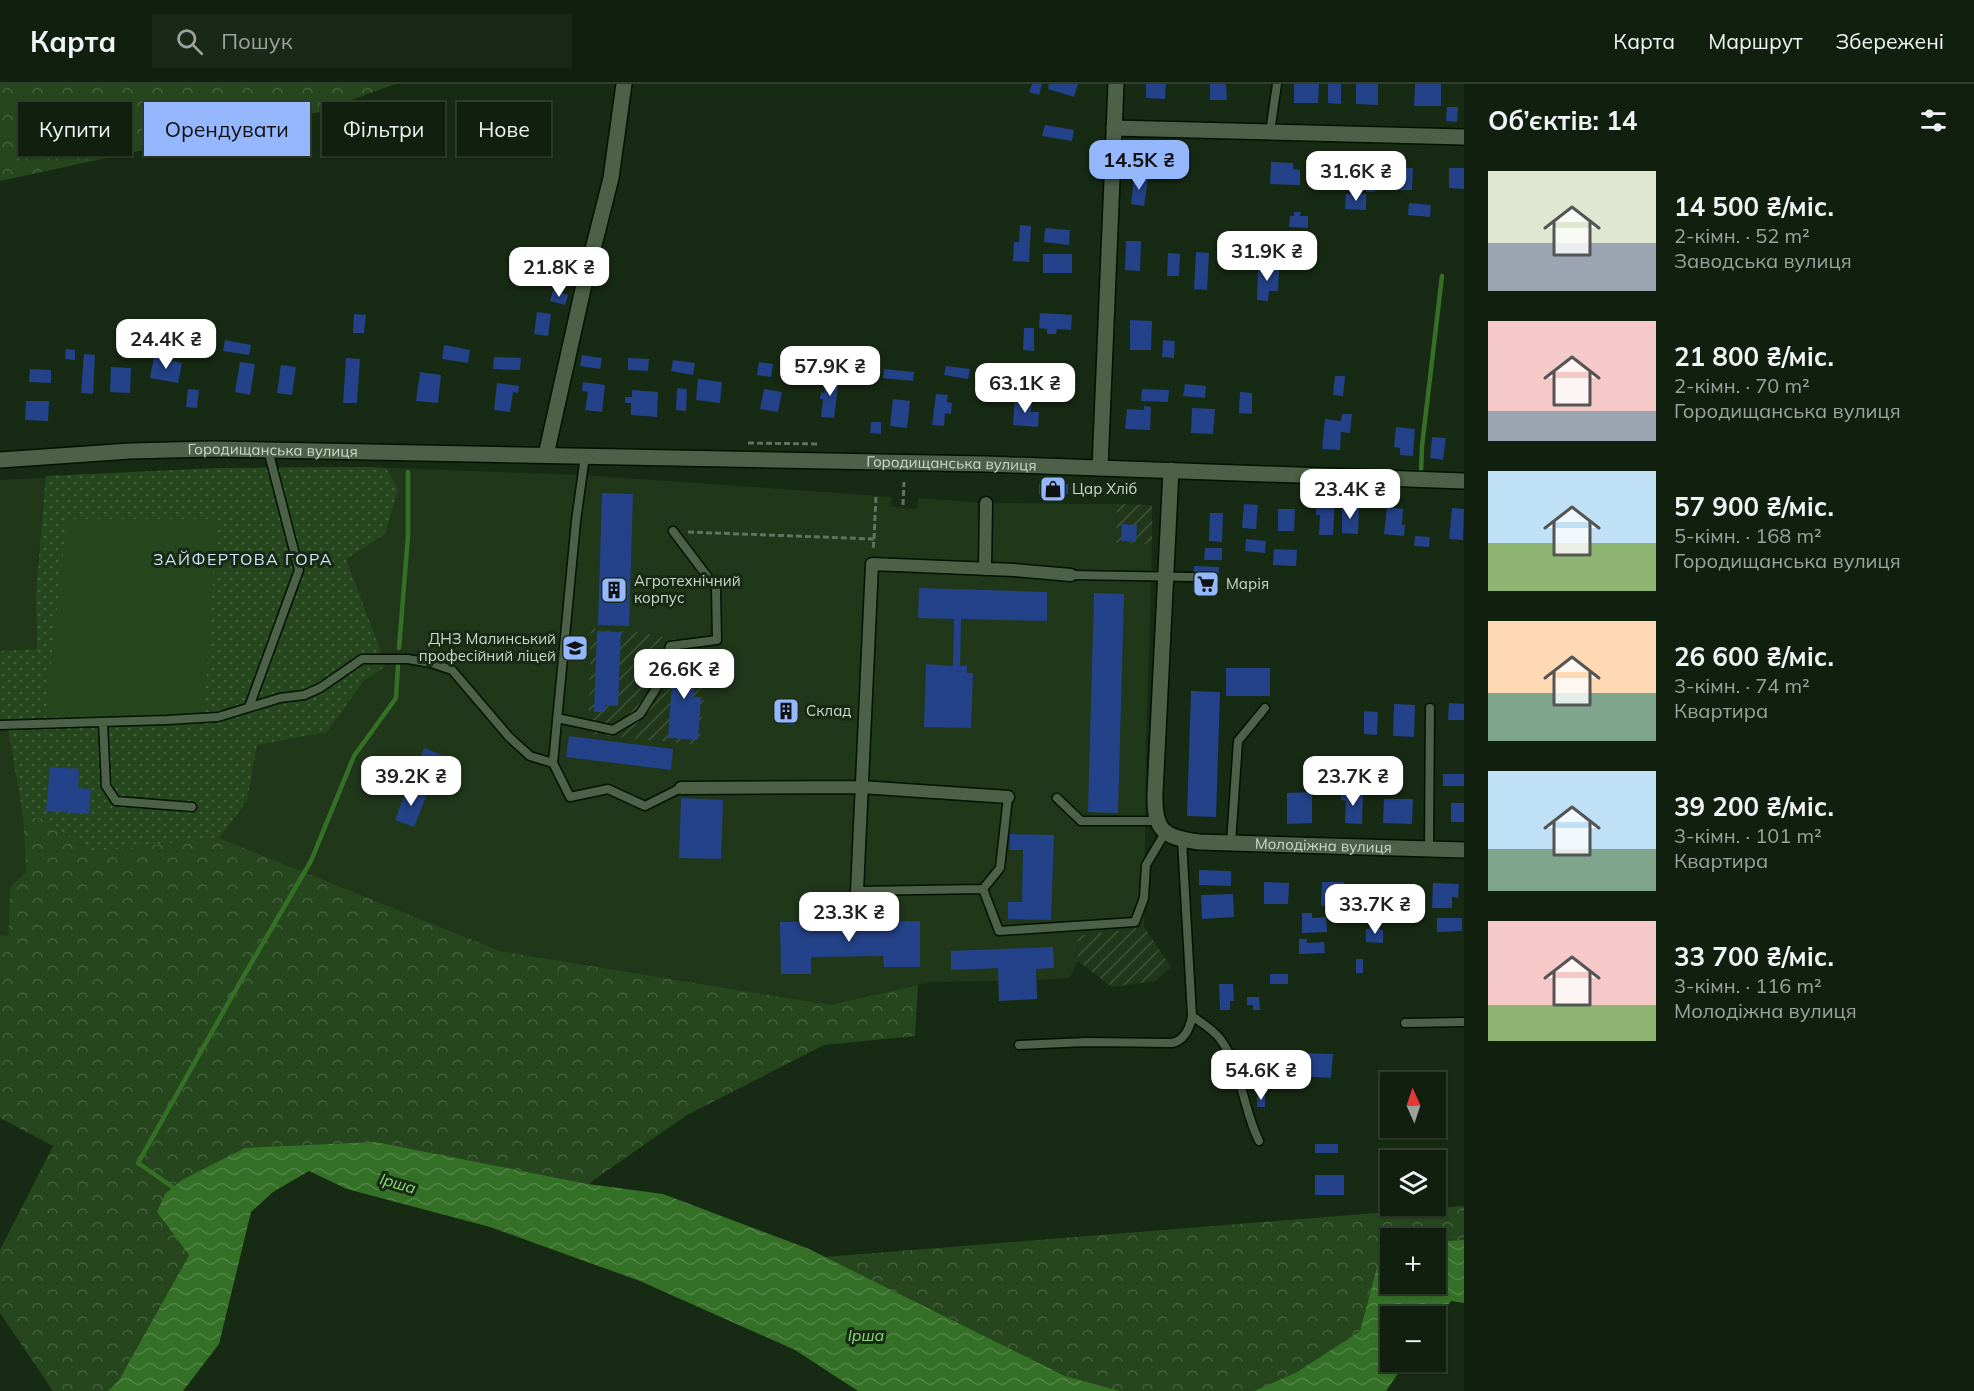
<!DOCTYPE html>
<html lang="uk">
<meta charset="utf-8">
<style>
body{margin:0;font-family:Mulish,sans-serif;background:#1a2817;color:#f1f3f6;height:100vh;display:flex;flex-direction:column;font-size:22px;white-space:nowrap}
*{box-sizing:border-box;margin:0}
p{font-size:20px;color:#9ca39e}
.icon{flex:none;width:33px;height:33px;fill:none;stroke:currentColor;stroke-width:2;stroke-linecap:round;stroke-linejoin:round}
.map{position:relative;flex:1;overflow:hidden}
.drawer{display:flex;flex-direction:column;background:#11200e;width:510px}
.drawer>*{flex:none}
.hud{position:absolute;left:18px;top:18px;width:570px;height:54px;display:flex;gap:12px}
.needle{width:39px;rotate:357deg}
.controls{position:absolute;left:1380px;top:988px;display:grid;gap:12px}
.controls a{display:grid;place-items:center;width:66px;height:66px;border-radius:0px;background:#11200e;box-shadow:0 2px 4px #0004,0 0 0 2px #303e2e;font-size:30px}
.price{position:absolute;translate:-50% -51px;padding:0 14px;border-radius:12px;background:#fff;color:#222;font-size:20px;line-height:39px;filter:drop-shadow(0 2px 3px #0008)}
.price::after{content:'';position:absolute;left:50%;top:36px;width:18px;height:14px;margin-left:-9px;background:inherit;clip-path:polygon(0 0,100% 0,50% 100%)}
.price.current{background:#94b7fd;color:#111}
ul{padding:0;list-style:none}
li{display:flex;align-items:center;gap:18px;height:150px;padding:0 24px}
li span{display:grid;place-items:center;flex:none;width:168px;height:120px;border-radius:0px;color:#555}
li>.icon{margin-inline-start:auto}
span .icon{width:72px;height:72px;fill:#fffc;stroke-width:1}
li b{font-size:26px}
h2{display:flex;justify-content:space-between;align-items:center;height:72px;padding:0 24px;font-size:26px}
.tag{padding:0 21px;border-radius:0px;background:#11200e;box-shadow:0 2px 4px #0004,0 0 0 2px #303e2e;font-size:21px;line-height:54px}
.tag.current{background:#94b7fd;color:#111}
header{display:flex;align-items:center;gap:36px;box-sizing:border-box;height:84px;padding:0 30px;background:#11200e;border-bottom:2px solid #303e2e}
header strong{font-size:28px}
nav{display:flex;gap:33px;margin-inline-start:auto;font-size:21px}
.search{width:420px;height:54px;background:#1a2817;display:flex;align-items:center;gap:15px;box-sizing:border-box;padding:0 21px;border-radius:0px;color:#9ca39e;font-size:22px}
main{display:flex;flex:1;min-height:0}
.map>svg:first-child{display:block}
.built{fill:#20371a}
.industrial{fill:url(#industrial-furrows)}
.grass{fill:url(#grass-dots)}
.forest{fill:url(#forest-crowns)}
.pitch{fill:#26471e}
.water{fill:url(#water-waves)}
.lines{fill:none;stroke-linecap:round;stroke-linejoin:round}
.stream{stroke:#357027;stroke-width:4.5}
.building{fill:#244289}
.service-casing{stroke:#021201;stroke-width:11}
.pedestrian-casing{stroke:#021201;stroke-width:15}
.minor-casing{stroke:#021201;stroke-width:18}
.tertiary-casing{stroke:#021201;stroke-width:18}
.path{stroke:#62725e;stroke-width:3;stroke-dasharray:6 3;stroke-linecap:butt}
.service{stroke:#4c6147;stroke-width:8}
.pedestrian{stroke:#4c6147;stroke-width:12}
.minor{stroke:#4c6147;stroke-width:15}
.tertiary{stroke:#4c6147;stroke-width:15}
.labels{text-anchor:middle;stroke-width:6;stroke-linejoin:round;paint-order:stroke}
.street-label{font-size:15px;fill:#ccd9ca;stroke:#172a13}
.poi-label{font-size:15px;fill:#ccd9ca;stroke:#172a13;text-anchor:start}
.neighbourhood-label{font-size:16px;letter-spacing:1.5px;fill:#d4e2fd;stroke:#172a13}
.water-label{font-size:16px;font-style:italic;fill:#89d977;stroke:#172a13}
</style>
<header>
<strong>Карта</strong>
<div class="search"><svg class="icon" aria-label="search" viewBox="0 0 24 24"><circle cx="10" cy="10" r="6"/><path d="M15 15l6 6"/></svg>Пошук</div>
<nav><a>Карта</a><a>Маршрут</a><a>Збережені</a></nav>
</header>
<main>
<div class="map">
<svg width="1464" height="1307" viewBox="0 0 1464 1307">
<defs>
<pattern id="industrial-furrows" width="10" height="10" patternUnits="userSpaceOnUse" patternTransform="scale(1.5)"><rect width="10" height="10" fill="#20371a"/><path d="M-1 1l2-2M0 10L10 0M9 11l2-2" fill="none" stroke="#3f533a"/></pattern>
<pattern id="grass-dots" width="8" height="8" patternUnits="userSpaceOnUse" patternTransform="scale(1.5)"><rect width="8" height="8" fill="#26471e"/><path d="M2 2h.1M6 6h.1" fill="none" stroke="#44613d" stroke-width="1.8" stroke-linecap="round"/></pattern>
<pattern id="forest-crowns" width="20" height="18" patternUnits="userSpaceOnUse" patternTransform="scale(1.5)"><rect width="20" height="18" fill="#26471e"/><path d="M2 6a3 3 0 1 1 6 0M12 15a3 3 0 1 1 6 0" fill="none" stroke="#44613d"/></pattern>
<pattern id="water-waves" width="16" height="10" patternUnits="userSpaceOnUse" patternTransform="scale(1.5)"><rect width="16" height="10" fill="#357027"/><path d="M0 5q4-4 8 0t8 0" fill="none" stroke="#518445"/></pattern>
</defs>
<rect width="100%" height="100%" fill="#172a13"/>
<!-- built -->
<path class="built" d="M365,383L582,391L853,410L892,413L891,423L917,425L918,414L986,419L1117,420L1116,459L1152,460L1146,668L1144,843L1077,852L1078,877L1070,894L1036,896L1037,915L999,917L998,897L930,898L830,921L500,867L219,754L90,768L46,736L23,732L26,788L10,803L8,852L0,851V396L218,384Z"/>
<!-- industrial -->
<path class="industrial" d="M1117,420L1152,421V460L1116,459Z
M591,545L638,548L709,562L699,661L588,650Z
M1144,843L1171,883L1156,897L1112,903L1078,877L1077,852Z"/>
<!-- grass -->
<path class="grass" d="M365,383L386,384L398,405L385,450L346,475L386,582L364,596L327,648L257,661L247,717L219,754L90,768L46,736L23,731L8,645H0V567L37,565L36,509L46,392L218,384Z"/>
<!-- forest -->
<path class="forest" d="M0,0H395L319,28L0,97Z
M23,731L46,736L90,768L219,754L500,867L830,921L918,901L915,952L824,961L687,1031L588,1100L376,1058L157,1128L189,1171L119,1296L108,1307H53L0,1229V1166L53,1062L0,1034V851L8,852L10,803L26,788Z
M1464,1122V1156L1390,1155V1166L1381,1168L1360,1247L1297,1288L1254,1307H1120L1065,1292L825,1173Z"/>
<!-- pitch -->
<path class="pitch" d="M67,435H217L204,631L45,633Z"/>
<!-- water -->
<path class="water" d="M376,1058L588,1100L663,1110L809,1165L1065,1292L1120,1307H858L795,1266L640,1197L490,1143L347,1105L309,1087L273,1108L251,1128L219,1260L183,1307H108L119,1296L189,1171L157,1128L165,1110L182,1096L245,1064Z
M1464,1156V1219L1451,1217L1436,1236V1233H1390V1278H1406L1386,1307H1254L1297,1288L1360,1247L1381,1168L1390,1166V1200H1436V1157Z"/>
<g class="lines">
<!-- stream -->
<path class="stream" d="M1421,388L1422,362L1442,192
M399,564L408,452V388
M177,1106L138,1079L239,900L311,777L354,672L396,614L398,582"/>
</g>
<!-- building -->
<path class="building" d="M1032,0H1042L1039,11L1029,8Z
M1049,0H1078L1074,13L1048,5Z
M1146,0H1166L1165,15L1146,14Z
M1210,0H1226L1227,16H1210Z
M1294,0H1319L1318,19H1294Z
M1328,0H1341V20L1328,19Z
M1356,0H1378V21L1356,20Z
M1415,0H1441V22H1414Z
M1447,23H1458L1457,38L1446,37Z
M1045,41L1074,46L1072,57L1042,52Z
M1161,75L1180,76L1179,88L1160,86Z
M1271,78L1293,79V85L1300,86V101L1270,100Z
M1330,81H1354V105L1329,104Z
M1386,83L1413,84L1412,106H1386Z
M1449,84H1464V105L1449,104Z
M1134,92L1148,94L1144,122L1131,120Z
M1367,96H1376L1375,108H1366Z
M1346,110H1366V126L1345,125Z
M1409,119L1431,121L1430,133L1408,131Z
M1294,128H1301L1300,132H1308V144L1289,143L1290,132H1294Z
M1020,141L1031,142L1029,178L1013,177L1014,158H1019Z
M1045,144L1070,146L1069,161L1044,158Z
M1126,157H1141L1140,187L1125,186Z
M1196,168L1209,169L1207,206L1194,205Z
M1168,169L1180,170L1179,192H1167Z
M1043,170H1072V189H1043Z
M1258,184H1279L1278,207H1269L1268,217L1257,216Z
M553,206L568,211L565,221L550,217Z
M537,228L551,230L548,252L534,250Z
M1040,229L1072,231L1071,246L1057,245L1056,250H1047V245L1039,244Z
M354,230L366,231L364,249H353Z
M1130,236L1152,237L1151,266H1130Z
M1024,244H1034V267L1023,266Z
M225,256L251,261L249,271L223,267Z
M1163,256L1175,257L1174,274L1162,273Z
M444,261L470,266L468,279L442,275Z
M66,265L75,266V276L65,275Z
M84,270L95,271L93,310L81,309Z
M582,271L602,274L600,285L580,282Z
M154,273L182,279L178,299L150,294Z
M494,273L521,274L520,286L493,285Z
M346,274L360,275L357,319H343Z
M628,274L649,275L648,287L628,286Z
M673,276L695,279L693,291L671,287Z
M240,278L255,280L250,311L235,308Z
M759,278L773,280L771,293L757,291Z
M281,281L296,283L292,311L277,309Z
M946,282L970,285L968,295L944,291Z
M111,283L131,284L130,309L110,308Z
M30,285L51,286V299L29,298Z
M884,285L914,288L913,297L883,294Z
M420,288L441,291L438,319L416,317Z
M827,292L839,294L834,334L821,333L823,315H820L821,308L824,309Z
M1335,292H1345L1343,312L1333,311Z
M698,295L722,298L720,319L696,316Z
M583,298L605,301L602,328L585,326L588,308L582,307Z
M497,299L519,302L518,309L513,308L510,328L494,326Z
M1185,300L1206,302L1205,314L1183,312Z
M677,304L687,305L686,327L676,326Z
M188,305L199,306L197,324L186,323Z
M764,305L782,308L778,328L760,325Z
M1142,305L1169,306L1168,318L1141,317Z
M632,306L658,308L657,333L631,331V319H625V313H632Z
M1240,308L1252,309V330L1239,329Z
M936,310L948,311L947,318L952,319L951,330L945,329L944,342L932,341Z
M893,315L910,317L907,344L890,342Z
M1015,316H1032L1031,328H1039L1038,343L1013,341Z
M26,317H49L48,337L25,336Z
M1144,322L1151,323L1150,346L1125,345L1127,325L1144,326Z
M1192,324L1215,325L1213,350L1191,349Z
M1342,330H1352L1350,349L1341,348L1340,366L1322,365L1325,335L1341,337Z
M871,338H881V350L870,349Z
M1396,343L1415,345L1413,372L1400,371V364L1394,363Z
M1432,353L1446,354L1443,376L1430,374Z
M1039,400H1068V410H1039Z
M602,409L633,410L629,542L598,541Z
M1321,417H1335L1333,451H1319L1320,431H1316V424H1320Z
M1244,420L1258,421L1256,445L1242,444Z
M1342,422L1359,423L1358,450L1342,449Z
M1387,423L1403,425L1402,441H1405L1404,452L1384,450Z
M1452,424L1464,425L1463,456L1449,455Z
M1278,425H1295L1294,447H1278Z
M1210,429H1223L1222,458L1209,457Z
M1122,440L1137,441L1136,458L1121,457Z
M1415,452L1430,453L1429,463L1414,462Z
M1246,455L1266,457L1265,469L1245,467Z
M1205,464H1222V476H1204Z
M1274,465L1297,466L1296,482L1273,481Z
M1194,482L1219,483L1217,510L1193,508Z
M919,504L1047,508V537L961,535L960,582L967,581V589H973L971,644L924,643L926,580L953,582L954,535L918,534Z
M1094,509L1124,510L1118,729L1088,728Z
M597,547L621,548L618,622L605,621V628H594Z
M674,571L696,572L694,613H701L698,656L668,654Z
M1226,584H1270V612H1226Z
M1191,607L1220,608L1216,733L1187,732Z
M777,615H795L794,641L776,639Z
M1449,619L1464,620V636H1448Z
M1394,620L1415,621L1414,653L1393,652Z
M1364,627L1378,628L1377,651L1364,650Z
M569,652L673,665L671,686L566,673Z
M424,664L442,671L435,691L417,684Z
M50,683L79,685L78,704L91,705L89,730L46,727Z
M1328,687L1348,688L1347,699H1328Z
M1376,689H1400V702L1376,701Z
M1443,690H1464V702H1443Z
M408,702L427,710L414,743L395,736Z
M1341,707L1363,708L1362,740L1345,739L1346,717L1341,716Z
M1312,708V739L1287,740V709Z
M681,714L723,716L721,775L679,774Z
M1384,715H1413L1412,740L1383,739Z
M1451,719H1464V738H1451Z
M1010,750L1054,751L1051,836L1008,835V818H1022L1023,766H1010Z
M1199,786L1231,787V802L1199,801Z
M1264,798L1289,799L1288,820H1264Z
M1322,798H1344L1343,822H1321Z
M1433,799L1459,800L1458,814L1452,813V824H1432Z
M1372,800H1393V824H1372Z
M1233,810L1234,833L1202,835L1201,811Z
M1302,829H1312V834L1326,833L1327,848L1302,849Z
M844,831H857V838L920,837V883H884L883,872L811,873V890H781L780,838L844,837Z
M1437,834H1462V847L1437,848Z
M1369,842H1380L1379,845L1383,846V859L1366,858V845H1369Z
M1299,855H1307V859L1324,858L1325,869L1299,870Z
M1053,863L1054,884L1036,885L1037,915L999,917L998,884L951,886V867Z
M1356,875H1363V889H1356Z
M1270,890H1288V900H1270Z
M1219,900H1233L1234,917H1230V926H1220Z
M1247,913H1259L1260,926H1253V921H1247Z
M1303,969L1333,970L1331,994L1302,992Z
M1257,1010H1265V1023H1257Z
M1315,1060H1338V1069H1315Z
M1315,1091H1344V1111H1315Z"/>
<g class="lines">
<defs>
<path id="service" d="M1270,48L1277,0
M1071,491L1193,493
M249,623L299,486L268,366
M557,634L613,646L640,630L657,603L670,562L717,556L716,504L673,447
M103,638L106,702L116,717L192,723
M0,641L167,636L218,633L280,614L304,611L320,604L362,575H408L431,579L452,586L509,653L530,672L553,679L576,437L585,372
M553,679L570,713L608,705L645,722L681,704
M1057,714L1081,737H1157
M1182,756L1192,932C1202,939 1214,946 1221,956C1242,986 1243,1025 1259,1057
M1231,759L1238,657L1265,624
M1429,765L1430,624
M983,805L999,847L1135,838L1144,814L1146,781L1165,749
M857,807L983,805L1000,784L1008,713
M1405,939L1464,938
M1019,961L1086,958L1172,959C1185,956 1190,944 1192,932"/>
<path id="pedestrian" d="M985,485L986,419
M681,704L861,703L1008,713
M857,807L872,480L1014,486L1071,491"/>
<g id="minor">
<path d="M1114,44L1464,53"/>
<path d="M546,371L583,205L611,94L624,0"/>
<path d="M1100,384L1116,0"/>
<path id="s1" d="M1171,386L1155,709C1154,747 1163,753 1199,758L1464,766"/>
</g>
<g id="tertiary">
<path id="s2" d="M0,376L130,367L212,365L986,380L1464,397"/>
</g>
</defs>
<!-- service casing -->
<use href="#service" class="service-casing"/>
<!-- pedestrian casing -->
<use href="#pedestrian" class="pedestrian-casing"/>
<!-- minor casing -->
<use href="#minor" class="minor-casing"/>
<!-- tertiary casing -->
<use href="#tertiary" class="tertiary-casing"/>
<!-- path -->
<path class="path" d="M748,359L820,360
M903,421L904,398
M688,448L874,455L873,466
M874,455L876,412"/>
<!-- service -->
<use href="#service" class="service"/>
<!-- pedestrian -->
<use href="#pedestrian" class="pedestrian"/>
<!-- minor -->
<use href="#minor" class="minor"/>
<!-- tertiary -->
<use href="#tertiary" class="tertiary"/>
</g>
<!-- icons -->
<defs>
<symbol id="shop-square" viewBox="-11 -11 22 22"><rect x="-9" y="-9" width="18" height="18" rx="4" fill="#94b7fd" stroke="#172a13"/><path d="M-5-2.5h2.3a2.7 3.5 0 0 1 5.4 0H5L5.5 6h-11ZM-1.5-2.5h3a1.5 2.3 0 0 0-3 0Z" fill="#111"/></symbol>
<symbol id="supermarket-square" viewBox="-11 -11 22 22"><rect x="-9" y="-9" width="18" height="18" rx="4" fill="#94b7fd" stroke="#172a13"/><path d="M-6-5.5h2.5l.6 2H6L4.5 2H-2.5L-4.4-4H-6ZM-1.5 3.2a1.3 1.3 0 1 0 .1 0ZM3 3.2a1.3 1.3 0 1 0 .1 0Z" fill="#111"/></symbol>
<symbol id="building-square" viewBox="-11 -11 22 22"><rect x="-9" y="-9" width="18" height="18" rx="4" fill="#94b7fd" stroke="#172a13"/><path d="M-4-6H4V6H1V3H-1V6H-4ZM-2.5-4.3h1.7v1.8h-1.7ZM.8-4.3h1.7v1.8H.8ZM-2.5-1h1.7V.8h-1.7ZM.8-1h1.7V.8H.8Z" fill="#111"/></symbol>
<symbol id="university-square" viewBox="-11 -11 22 22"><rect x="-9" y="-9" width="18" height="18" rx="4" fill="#94b7fd" stroke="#172a13"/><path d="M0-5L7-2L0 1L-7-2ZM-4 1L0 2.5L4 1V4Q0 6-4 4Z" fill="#111"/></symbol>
</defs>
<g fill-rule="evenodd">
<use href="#shop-square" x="1038" y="390" width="30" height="30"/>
<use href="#supermarket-square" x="1191" y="485" width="30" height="30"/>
<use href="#building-square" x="599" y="491" width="30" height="30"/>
<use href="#university-square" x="560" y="549" width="30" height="30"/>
<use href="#building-square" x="771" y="612" width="30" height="30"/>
</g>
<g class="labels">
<!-- street labels -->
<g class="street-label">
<text dy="5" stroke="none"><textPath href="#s2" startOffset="273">Городищанська вулиця</textPath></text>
<text dy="5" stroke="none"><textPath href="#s2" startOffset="952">Городищанська вулиця</textPath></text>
<text dy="5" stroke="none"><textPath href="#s1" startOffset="525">Молодіжна вулиця</textPath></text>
</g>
<!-- poi labels -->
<g class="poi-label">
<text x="1072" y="410">Цар Хліб</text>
<text x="634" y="502">Агротехнічний<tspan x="634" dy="17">корпус</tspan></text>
<text x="1226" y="505">Марія</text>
<text x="556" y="560" text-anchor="end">ДНЗ Малинський<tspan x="556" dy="17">професійний ліцей</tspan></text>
<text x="806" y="632">Склад</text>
</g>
<!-- neighbourhood labels -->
<g class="neighbourhood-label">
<text x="243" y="481">ЗАЙФЕРТОВА ГОРА</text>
</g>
<!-- water labels -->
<g class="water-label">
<text transform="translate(398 1099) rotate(16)" y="6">Ірша</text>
<text x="866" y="1257">Ірша</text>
</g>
</g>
</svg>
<div class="controls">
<a><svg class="needle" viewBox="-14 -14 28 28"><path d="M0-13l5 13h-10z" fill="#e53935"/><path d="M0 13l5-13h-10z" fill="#9ca39e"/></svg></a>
<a><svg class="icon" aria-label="layers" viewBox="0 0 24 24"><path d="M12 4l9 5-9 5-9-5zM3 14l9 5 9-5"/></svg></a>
<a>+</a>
<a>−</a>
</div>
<b class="price current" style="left:1139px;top:107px">14.5K ₴</b>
<b class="price" style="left:1356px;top:118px">31.6K ₴</b>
<b class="price" style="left:1267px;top:198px">31.9K ₴</b>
<b class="price" style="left:559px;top:214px">21.8K ₴</b>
<b class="price" style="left:166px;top:286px">24.4K ₴</b>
<b class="price" style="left:830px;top:313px">57.9K ₴</b>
<b class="price" style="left:1025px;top:330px">63.1K ₴</b>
<b class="price" style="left:1350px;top:436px">23.4K ₴</b>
<b class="price" style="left:684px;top:616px">26.6K ₴</b>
<b class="price" style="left:411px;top:723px">39.2K ₴</b>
<b class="price" style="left:1353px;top:723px">23.7K ₴</b>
<b class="price" style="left:1375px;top:851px">33.7K ₴</b>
<b class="price" style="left:849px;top:859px">23.3K ₴</b>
<b class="price" style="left:1261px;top:1017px">54.6K ₴</b>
<div class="hud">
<a class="tag">Купити</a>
<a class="tag current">Орендувати</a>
<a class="tag">Фільтри</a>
<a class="tag">Нове</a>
</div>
</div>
<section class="drawer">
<h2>Об’єктів: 14<svg class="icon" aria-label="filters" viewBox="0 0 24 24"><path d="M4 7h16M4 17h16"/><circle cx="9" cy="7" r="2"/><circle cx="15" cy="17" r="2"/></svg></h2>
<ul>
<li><span style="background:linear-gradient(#dfe7d0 60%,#9aa5b1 0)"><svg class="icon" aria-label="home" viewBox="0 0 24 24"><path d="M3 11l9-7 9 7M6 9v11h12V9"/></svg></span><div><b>14 500 ₴/міс.</b><p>2-кімн. · 52 m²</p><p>Заводська вулиця</p></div></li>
<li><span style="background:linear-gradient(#f6c9c9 75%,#9aa5b1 0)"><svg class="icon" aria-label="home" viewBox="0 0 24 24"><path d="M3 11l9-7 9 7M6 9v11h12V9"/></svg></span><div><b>21 800 ₴/міс.</b><p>2-кімн. · 70 m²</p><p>Городищанська вулиця</p></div></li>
<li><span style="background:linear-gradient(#bfe0f5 60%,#8fb573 0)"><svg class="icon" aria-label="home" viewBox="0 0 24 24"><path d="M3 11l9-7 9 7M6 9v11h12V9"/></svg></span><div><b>57 900 ₴/міс.</b><p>5-кімн. · 168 m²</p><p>Городищанська вулиця</p></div></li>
<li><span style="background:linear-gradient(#ffd9b3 60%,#7fa58c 0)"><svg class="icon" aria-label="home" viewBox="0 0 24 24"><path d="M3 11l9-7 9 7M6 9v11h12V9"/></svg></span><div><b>26 600 ₴/міс.</b><p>3-кімн. · 74 m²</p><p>Квартира</p></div></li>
<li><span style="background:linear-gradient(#bfe0f5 65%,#7fa58c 0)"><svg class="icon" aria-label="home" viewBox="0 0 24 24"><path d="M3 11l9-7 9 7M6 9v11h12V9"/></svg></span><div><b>39 200 ₴/міс.</b><p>3-кімн. · 101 m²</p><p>Квартира</p></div></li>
<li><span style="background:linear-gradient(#f6c9c9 70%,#8fb573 0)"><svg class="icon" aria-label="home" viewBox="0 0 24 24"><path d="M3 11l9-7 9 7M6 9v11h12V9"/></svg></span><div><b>33 700 ₴/міс.</b><p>3-кімн. · 116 m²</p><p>Молодіжна вулиця</p></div></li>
</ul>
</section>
</main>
